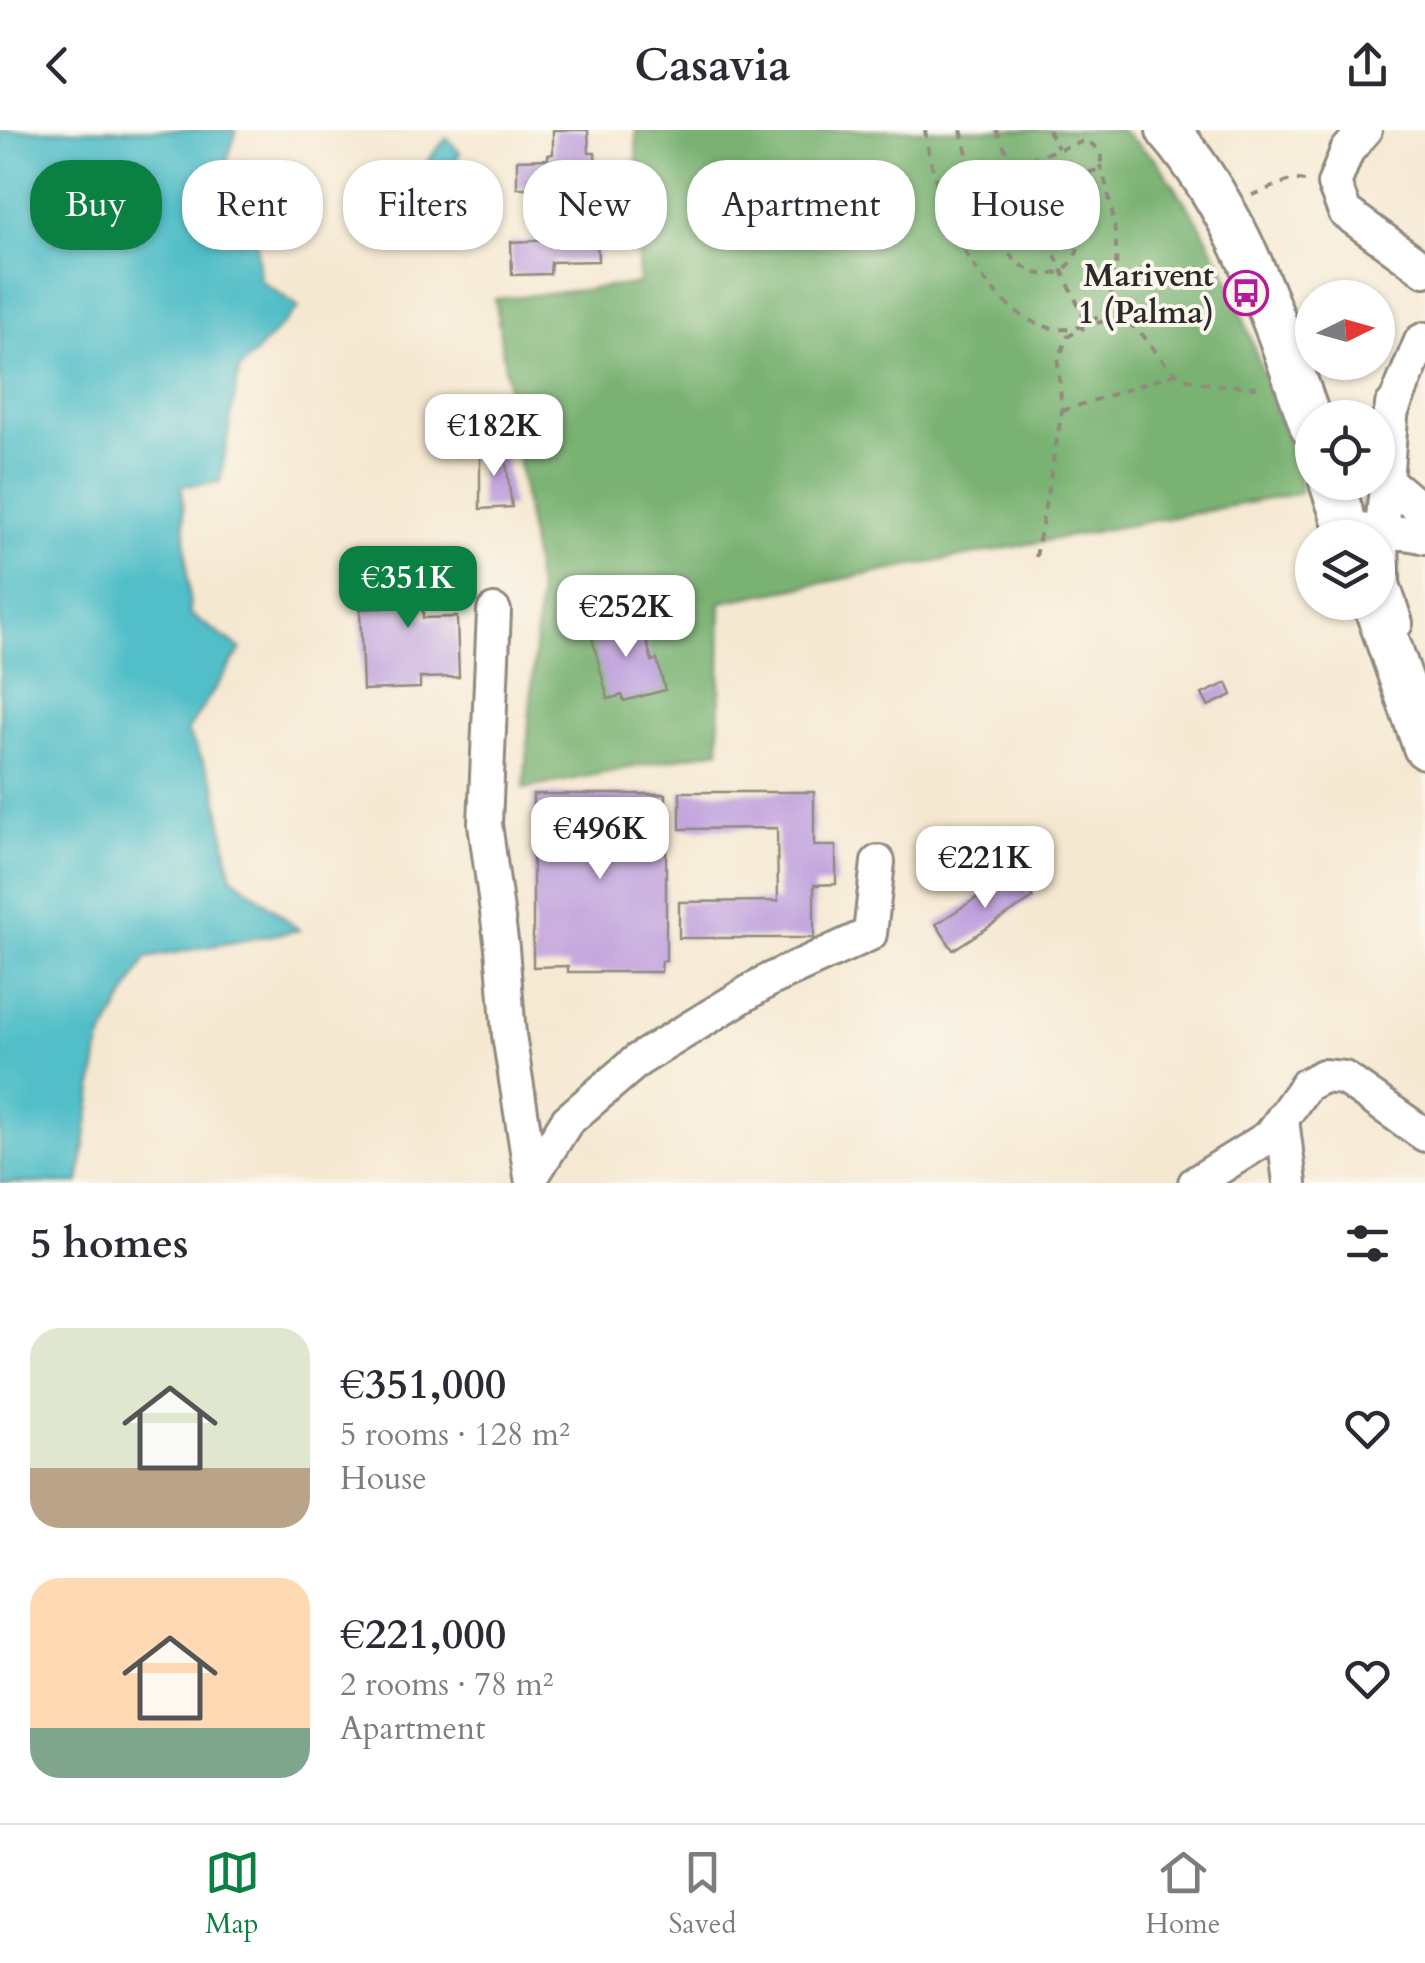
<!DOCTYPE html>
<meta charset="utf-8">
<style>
body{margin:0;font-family:Cardo,serif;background:#f7f7f7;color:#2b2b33;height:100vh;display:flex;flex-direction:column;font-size:38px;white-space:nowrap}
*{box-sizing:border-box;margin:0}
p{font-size:32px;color:#7c7c81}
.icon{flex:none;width:55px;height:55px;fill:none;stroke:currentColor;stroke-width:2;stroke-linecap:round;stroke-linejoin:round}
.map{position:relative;height:1053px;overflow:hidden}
.side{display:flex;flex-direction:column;background:#fff;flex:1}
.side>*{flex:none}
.banner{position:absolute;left:30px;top:30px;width:1365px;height:90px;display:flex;gap:20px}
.needle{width:65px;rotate:85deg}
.fabs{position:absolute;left:1295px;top:150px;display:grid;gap:20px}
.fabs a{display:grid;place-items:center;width:100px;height:100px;border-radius:50%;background:#fff;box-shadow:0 2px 8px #0004;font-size:50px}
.price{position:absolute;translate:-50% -85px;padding:0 22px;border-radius:20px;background:#fff;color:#222;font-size:32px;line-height:65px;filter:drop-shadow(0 2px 5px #0008)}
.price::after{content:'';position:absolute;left:50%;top:60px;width:30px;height:22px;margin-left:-15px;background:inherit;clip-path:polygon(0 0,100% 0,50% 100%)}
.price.current{background:#0b8043;color:#fff}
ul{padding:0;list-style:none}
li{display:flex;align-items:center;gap:30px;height:250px;padding:0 30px}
li span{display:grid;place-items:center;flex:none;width:280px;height:200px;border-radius:30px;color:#555}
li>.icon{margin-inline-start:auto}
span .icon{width:120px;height:120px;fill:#fffc;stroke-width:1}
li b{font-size:42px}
h2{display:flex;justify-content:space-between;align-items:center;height:120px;padding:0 30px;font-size:42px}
.tag{padding:0 35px;border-radius:40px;background:#fff;box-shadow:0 2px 8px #0004;font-size:35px;line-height:90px}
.tag.current{background:#0b8043;color:#fff}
header{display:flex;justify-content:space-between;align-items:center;height:130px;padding:0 30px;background:#fff;font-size:45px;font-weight:700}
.tabs{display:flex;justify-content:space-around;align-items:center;height:140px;border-top:2px solid #e1e1e2;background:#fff;font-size:28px;color:#7c7c81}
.tabs a{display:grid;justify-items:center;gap:5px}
.tabs .current{color:#0b8043}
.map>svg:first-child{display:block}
.forest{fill:#79b272;stroke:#526e4e;stroke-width:2.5}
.water{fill:#51bec8;stroke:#3e747a;stroke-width:2.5}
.building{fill:#ba98dc}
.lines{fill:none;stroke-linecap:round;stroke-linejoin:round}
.minor-casing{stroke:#908a7e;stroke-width:38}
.major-casing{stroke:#908a7e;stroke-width:48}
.path{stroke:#908a7e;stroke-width:4;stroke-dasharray:8 8;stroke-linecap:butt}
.minor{stroke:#fff;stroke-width:32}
.major{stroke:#fff;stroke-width:42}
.labels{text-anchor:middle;stroke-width:8;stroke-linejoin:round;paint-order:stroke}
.poi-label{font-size:32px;font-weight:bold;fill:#2b2b2b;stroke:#fbf7ec;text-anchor:end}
</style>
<header><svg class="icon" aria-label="back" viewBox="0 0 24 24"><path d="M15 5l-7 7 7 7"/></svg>Casavia<svg class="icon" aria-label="share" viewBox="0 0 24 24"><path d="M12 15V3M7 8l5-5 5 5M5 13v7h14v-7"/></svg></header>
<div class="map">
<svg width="1425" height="1053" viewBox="0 0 1425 1053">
<rect width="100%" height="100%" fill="#fbf7ec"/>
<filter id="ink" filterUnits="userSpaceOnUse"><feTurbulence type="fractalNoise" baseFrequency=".01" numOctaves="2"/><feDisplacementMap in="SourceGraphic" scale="20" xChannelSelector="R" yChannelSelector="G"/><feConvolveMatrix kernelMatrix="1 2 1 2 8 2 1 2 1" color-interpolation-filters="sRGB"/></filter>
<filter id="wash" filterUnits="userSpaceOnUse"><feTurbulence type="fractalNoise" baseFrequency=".0048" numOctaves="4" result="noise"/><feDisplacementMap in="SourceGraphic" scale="40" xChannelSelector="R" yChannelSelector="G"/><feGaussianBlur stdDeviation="2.25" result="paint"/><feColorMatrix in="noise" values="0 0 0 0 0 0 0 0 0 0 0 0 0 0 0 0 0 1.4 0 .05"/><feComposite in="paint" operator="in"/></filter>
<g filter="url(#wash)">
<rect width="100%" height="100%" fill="#f5e8d1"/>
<!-- forest -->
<path class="forest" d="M636,0H1121L1157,31L1196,88L1230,151L1300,347V363L721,472L719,620L524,659L539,467L495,169L639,154Z"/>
<!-- water -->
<path class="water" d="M0,0H236L214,78L255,97L260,150L299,177L239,240L220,352L182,356L190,484L241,519L187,601L215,654L231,745L299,800L146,828L100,913L79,1053H0Z
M447,8L460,23L444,47L449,74L434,80C416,42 420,38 447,8Z"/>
<g id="blocks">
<!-- building -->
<path class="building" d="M553,0H588L589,23H595L598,131L551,132L550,144L512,145L511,112L550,110L548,58H517V30L548,29V25L553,24Z
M504,316L512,377L480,379V318Z
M438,429L440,471L423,472V488L457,487L459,547L420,548V558L363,560L360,479L384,478L383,453H389L388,431Z
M640,486L652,531L657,529L665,560L624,571L622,565L608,569L590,500Z
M1227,553L1232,565L1208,576L1202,564Z
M680,662H814V716H836V754L814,755V808H679V772L778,771L777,698L680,699Z
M533,664H666V831H662L661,842H568V836L533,837Z
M1017,742L1033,768L953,820L936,794Z"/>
</g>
</g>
<g filter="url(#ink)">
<use href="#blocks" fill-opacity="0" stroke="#908a7e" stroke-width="2.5"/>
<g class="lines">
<defs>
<path id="minor" d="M1365,0L1347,21L1334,54L1345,82L1425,140
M1392,275L1382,404L1383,454L1396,493
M1386,295L1421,211L1425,209
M1378,348L1387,351L1425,383
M1361,400C1383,404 1404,400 1425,407
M494,481L485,694L502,818L509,905L532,1053
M1282,989L1290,1053
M533,1045L567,991L638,930L769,850L870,804L878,732
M1195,1053L1270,1006L1306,955L1323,946L1344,948L1425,1005"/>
<path id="major" d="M1168,0C1242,86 1275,192 1312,297
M1331,352L1350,408
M1374,472L1425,617"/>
</defs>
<!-- minor casing -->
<use href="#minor" class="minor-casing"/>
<!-- major casing -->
<use href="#major" class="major-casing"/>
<!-- path -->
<path class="path" d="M925,0C935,67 964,147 1024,187C1039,196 1057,202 1075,198C1137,186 1115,78 1100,35
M961,0L973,47
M996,0L1012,34
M1048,0L1058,18
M938,58L1085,11C1099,16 1107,27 1096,40L952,95
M1252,65L1293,49L1305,51
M1028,67L1087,194
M985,83C1025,184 1110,152 1071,50
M1097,193C1143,178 1149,227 1179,245C1201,257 1233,255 1257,257
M1062,281L1176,243
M1036,427L1062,281L1058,232L1067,207L1084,198"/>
<!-- minor -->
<use href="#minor" class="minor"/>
<!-- major -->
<use href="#major" class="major"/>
</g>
</g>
<!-- icons -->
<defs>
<symbol id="bus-ring" viewBox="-11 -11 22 22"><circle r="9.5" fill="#fbf7ec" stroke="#b5179e" stroke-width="1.5"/><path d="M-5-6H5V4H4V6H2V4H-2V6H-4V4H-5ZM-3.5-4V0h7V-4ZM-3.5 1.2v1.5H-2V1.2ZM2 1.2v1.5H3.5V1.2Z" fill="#b5179e"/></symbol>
</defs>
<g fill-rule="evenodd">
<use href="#bus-ring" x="1221" y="138" width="50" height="50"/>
</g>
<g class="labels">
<!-- poi labels -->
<g class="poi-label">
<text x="1214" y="156">Marivent<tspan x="1214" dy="37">1 (Palma)</tspan></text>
</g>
</g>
</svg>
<div class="fabs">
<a><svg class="needle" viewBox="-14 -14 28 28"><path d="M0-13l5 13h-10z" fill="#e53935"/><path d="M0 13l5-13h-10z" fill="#7c7c81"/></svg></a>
<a><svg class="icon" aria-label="locate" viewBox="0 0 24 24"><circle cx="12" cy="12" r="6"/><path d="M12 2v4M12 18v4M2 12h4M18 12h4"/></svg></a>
<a><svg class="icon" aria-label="layers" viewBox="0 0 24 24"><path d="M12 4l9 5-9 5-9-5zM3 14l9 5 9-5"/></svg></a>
</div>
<b class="price" style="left:494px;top:349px">€182K</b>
<b class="price current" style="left:408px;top:501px">€351K</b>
<b class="price" style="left:626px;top:530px">€252K</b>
<b class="price" style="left:600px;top:752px">€496K</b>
<b class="price" style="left:985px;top:781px">€221K</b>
<div class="banner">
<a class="tag current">Buy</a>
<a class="tag">Rent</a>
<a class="tag">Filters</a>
<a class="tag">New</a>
<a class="tag">Apartment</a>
<a class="tag">House</a>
</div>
</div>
<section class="side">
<h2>5 homes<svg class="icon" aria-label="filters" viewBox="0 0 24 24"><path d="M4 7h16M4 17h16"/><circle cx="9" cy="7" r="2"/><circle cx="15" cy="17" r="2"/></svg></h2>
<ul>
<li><span style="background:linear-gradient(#dfe7d0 70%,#b9a48a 0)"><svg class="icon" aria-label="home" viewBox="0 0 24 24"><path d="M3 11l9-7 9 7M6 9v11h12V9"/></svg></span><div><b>€351,000</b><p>5 rooms · 128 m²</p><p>House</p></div><svg class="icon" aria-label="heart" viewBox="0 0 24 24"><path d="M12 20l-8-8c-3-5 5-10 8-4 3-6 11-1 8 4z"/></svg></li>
<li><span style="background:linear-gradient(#ffd9b3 75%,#7fa58c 0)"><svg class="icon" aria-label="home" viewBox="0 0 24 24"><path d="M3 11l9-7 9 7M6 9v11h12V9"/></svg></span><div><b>€221,000</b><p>2 rooms · 78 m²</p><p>Apartment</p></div><svg class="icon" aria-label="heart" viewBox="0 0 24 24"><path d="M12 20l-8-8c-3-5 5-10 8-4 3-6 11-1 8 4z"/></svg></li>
</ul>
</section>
<nav class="tabs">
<a class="current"><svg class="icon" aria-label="map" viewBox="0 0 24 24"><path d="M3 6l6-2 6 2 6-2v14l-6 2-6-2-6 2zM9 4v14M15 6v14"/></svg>Map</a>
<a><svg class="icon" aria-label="saved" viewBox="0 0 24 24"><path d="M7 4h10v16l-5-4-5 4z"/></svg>Saved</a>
<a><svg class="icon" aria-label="home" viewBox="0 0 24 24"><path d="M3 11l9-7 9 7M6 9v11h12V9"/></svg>Home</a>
</nav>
